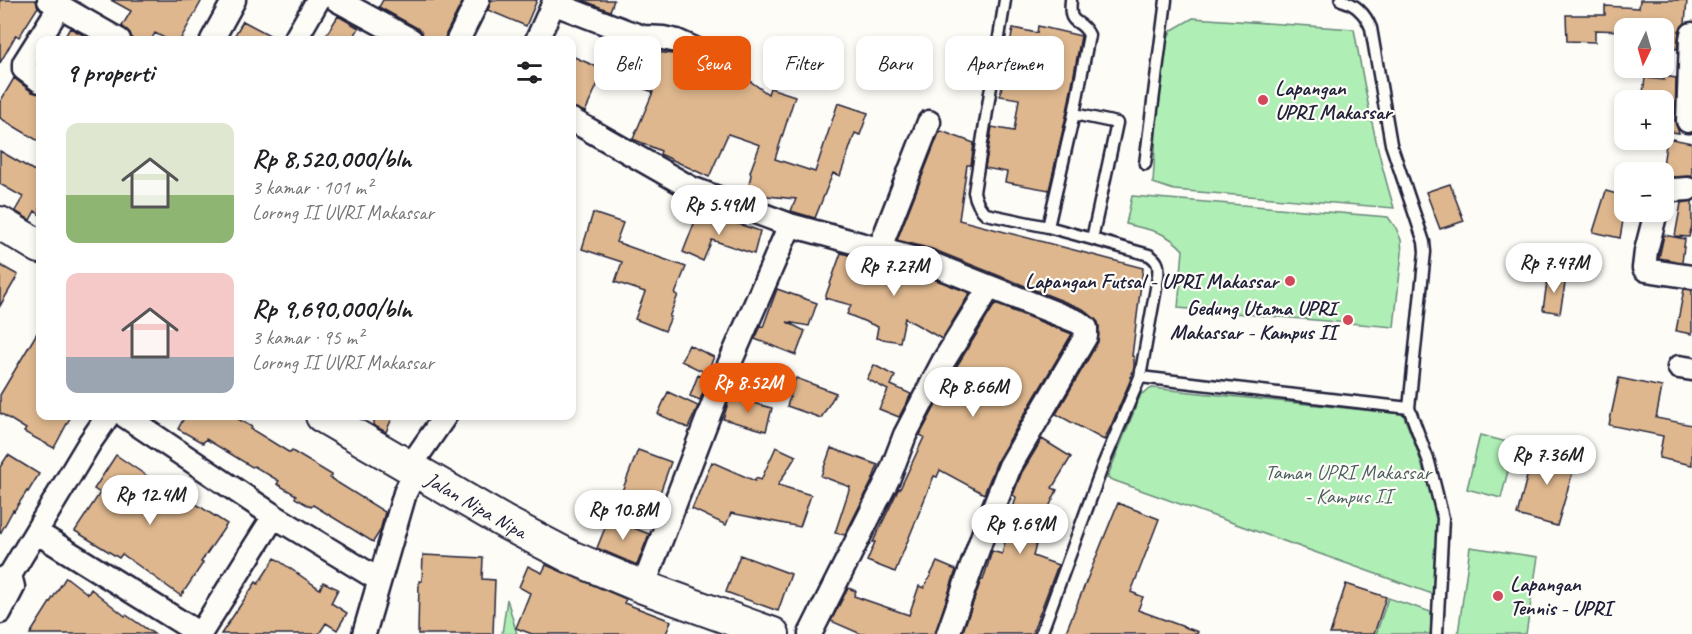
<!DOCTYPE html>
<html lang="id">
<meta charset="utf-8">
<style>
body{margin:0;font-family:Caveat,sans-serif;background:#f6f6f6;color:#202124;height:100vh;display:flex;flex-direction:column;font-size:22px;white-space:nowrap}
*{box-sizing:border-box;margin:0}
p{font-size:20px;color:#757577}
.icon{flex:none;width:33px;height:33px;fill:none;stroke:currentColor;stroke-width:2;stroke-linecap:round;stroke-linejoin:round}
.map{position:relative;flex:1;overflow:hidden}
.sheet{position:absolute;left:36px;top:36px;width:540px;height:384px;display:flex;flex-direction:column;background:#fff;border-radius:12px;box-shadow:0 3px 9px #0003}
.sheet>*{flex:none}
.hud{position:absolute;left:594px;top:36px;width:570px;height:54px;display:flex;gap:12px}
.needle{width:39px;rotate:185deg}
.fabs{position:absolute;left:1614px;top:18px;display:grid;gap:12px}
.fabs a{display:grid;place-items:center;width:60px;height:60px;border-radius:12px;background:#fff;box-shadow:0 3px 9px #0003;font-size:30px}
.price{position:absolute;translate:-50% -51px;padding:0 14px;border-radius:21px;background:#fff;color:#222;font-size:20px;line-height:39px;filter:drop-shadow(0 2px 3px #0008)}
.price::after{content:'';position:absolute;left:50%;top:36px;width:18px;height:14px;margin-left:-9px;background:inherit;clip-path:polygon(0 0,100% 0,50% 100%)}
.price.on{background:#ea580c;color:#fff}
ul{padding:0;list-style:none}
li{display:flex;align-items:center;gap:18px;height:150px;padding:0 30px}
li span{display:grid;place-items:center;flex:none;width:168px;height:120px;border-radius:12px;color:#555}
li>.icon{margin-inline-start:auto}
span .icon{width:72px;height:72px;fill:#fffc;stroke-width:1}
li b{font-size:26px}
h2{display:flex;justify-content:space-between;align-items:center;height:72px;padding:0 30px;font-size:26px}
.pill{padding:0 21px;border-radius:12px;background:#fff;box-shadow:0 3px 9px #0003;font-size:21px;line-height:54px}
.pill.on{background:#ea580c;color:#fff}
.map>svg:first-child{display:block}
.green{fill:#afeeb5;stroke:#688878;stroke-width:1.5}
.building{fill:#deb78e;stroke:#22223b;stroke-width:1.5}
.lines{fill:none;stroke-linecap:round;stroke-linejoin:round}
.lane-casing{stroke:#22223b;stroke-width:15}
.street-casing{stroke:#22223b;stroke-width:27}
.secondary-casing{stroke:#22223b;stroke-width:36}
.lane{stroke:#fdfcf7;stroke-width:10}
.street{stroke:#fdfcf7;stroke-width:22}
.secondary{stroke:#fdfcf7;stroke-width:32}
.poi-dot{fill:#d1495b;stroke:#fdfcf7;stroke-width:2}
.labels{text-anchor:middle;stroke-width:4.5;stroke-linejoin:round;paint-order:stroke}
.poi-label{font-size:21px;font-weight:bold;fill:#22223b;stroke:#fdfcf7;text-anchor:start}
.park-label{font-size:21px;fill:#4c5f60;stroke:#fdfcf7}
.street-label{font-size:21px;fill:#22223b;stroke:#fdfcf7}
</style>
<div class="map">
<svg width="1692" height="634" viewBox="0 0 1692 634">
<rect width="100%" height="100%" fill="#fdfcf7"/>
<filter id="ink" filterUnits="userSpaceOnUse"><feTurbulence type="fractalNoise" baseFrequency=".0167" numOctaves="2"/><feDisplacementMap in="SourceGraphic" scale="12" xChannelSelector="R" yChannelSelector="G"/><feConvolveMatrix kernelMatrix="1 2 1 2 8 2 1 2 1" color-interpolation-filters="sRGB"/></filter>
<g filter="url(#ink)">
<!-- green -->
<path class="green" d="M1193,18L1354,29C1365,90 1376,150 1394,208L1174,190L1153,183L1161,50L1172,30Z
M1132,196L1388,217L1396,228L1401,240L1402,253L1394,327L1178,308L1183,250C1166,231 1150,230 1126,224Z
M1152,388L1403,414L1417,450L1439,520L1435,595L1107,478L1141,394Z
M1480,435L1515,444L1501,498L1467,489Z
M1470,547L1538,557L1526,634H1458Z
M1388,598L1431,612V634H1376Z
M507,599L517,634H502Z"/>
<!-- building -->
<path class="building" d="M0,0H36L38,7L19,37L16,35L0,63Z
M111,0H202L180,40H168L155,33L151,40H132L130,33L122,26L131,11Z
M383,0H463L446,34L445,40H424L422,32L417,28L379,7Z
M491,0H537L526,26L488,10Z
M582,0H614L610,11Z
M1640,0H1687L1685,23L1682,26L1679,31L1677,49L1664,48L1665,28H1624V31L1595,30V42L1567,41L1566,15H1605V6L1639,8Z
M338,16L359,28L352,40H323Z
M243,21L279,40H232Z
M1038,26L1081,36L1067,112L1049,190L1005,182L1007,172L985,168L992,127L1014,131L1019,99L1000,96L1013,28L1037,33Z
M70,28L93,40H63Z
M616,42L645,55L647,51L673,54L708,70H715L720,68L725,63L768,94L770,88L795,96L775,159L815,172L838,103L868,113L860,135L855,133L840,176L833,173L815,218L791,211L796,199L747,194L751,175L750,172L760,145L728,134L709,177L660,154L661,151L633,139L653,92L631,84L632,81L603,66Z
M572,56L604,70L585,112L572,107Z
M1664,76L1676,78L1675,121L1679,133L1664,131V100H1642L1645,78L1664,80Z
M14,78L32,92L40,94V142L0,118V102Z
M941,131L974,143L971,165H967L959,220L1143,268L1132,356L1134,357V367L1130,381L1111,426L1104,440L1056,414L1098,342L1099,327L1098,322L1094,318L1083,309L932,249L897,240L939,133Z
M1667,138L1692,143V176L1672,177L1664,179L1662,172Z
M0,151L40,174V215L35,211L30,220L15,211L23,197L0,184Z
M1450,184L1464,221L1440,229L1426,192Z
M1606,191L1624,196V215L1620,238L1593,232Z
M1692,201V226L1689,237L1675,236L1681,203Z
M699,211L760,231L754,254L712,240L703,261L683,252Z
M593,213L623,223L616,242L686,267L675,294L678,295L669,317H671L665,331L635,319L645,292L615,282L622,262L582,249Z
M1664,235L1685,239L1682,262L1659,258Z
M841,253L923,275L970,293L942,339L905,318L900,342L876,338L878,327L847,314L851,305L825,298Z
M0,265L18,275L0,306Z
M1548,275L1566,278L1560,313L1543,310Z
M777,289L817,303L809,326L787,322L805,331L796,355L755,339L761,326L763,327Z
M1684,289L1692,290V334L1676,331Z
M995,304L1072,334L998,459L984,494L940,470L937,477L934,476L895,572L867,561L875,542H873L899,488L900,489L924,437L920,435L955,369Z
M40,328V416H71L54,448L24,432L26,429L0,413V395Z
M689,345L714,357L706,373L681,361Z
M874,365L895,376L891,385L911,394L899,417L879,409L888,390L867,379Z
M698,375L708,379L700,400L690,396Z
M796,378L836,393L821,418L787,406Z
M1619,378L1662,387L1656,418L1692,425V465L1659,458L1663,436L1609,425Z
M668,392L698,406L688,428L658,414Z
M730,397L772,408L766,431L723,419Z
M185,416H233L252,427L251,429L290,453L292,451L332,475L330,478L385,512L380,531L373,542L313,505L311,507L295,498L296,495L277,484L279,481L254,466L252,467L206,439L203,443L178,429Z
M376,416H393L386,432L373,425Z
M1042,439L1071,457L1052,488L1057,490L1042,522L1033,556L1058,565L1032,634H962L981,580H983L992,551L1002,554L1016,497L1013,495L1022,472Z
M1535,446L1577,458L1557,526L1517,515Z
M776,447L796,456L778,485L811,495L800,527L731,513L726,525L692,509L712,462L755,481L756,478L761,480Z
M831,448L878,465L872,481L845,535L835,533L850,487L821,476Z
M638,450L671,462L656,504L622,491Z
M8,455L39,474L28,492L27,491L14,511L13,510L0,534V467Z
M116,455L174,494L176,491L227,524L201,562L203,563L181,596L122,554L119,558L75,531L100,493L94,489Z
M1118,503L1159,519L1131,592L1143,597L1138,610L1198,632L1197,634H1065Z
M609,518L649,534L637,565L597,548Z
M423,555L483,558L482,579L495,580L493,634H418L419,581H422Z
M740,555L791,574L778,611L726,592Z
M275,558L320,589L323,582L338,589L331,603L347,613L337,630L326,623L319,634H221L256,582L258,584Z
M937,562L956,570L935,634H861L831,621L848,588L856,591L854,596L909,615L919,586L924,588Z
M546,565L626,599L624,603L671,621L666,634H532L516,628L530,593L519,587L528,566L542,573Z
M66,577L88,594L91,589L125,616L126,615L154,634H30Z
M1346,584L1386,597L1374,634H1330Z"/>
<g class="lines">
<defs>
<path id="lane" d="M1005,0L974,192C976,202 979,208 986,214L1048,227L1092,239
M1071,0C1068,29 1080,16 1089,35L1074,114
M1341,0C1356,4 1365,13 1371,28L1391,144L1424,242L1425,252L1409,408
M1145,164L1166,0
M1140,377L1409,408L1429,462L1443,518L1437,634
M1041,634L1103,465L1140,377L1158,277C1159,267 1159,261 1149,255L1092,239L1117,123L1074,114L1048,227"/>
<path id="street" d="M49,0L119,40
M337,0L411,40
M555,4L628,32L643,37L663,38L677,41L713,57
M212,40L234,0
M295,40L318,0
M458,40L478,0
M537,40L555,0
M40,81L24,69V63L60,6
M572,120L691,188L790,225L927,262L1078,322L1086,328V336L1010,466L984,532L948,634
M1688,121L1691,39L1692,34
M1664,193L1673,190L1688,189
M1656,212L1646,251L1644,268L1646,270L1692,277
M879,250L929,122
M1679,367L1692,369
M125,416L274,516L371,575
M409,468L445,416
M36,532L200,634
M0,580L10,575L90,442L108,416
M643,587L722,381L790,225
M0,612L13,587L10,575
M200,634L274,516
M364,634L405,493L416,471
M810,634L889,477L905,435L943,362L989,288"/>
<g id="secondary">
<path d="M0,223L40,247"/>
<path id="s1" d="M322,416L506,523L571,557L643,587L773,634"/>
</g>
</defs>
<!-- lane casing -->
<use href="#lane" class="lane-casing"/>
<!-- street casing -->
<use href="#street" class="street-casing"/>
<!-- secondary casing -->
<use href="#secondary" class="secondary-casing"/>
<!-- lane -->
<use href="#lane" class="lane"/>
<!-- street -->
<use href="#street" class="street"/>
<!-- secondary -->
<use href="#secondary" class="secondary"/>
</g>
</g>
<!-- markers -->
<g class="poi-dot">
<circle cx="1263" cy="100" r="6"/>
<circle cx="1290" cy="281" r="6"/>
<circle cx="1348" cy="320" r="6"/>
<circle cx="1498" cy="596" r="6"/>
</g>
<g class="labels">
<!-- poi labels -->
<g class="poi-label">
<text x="1275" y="95">Lapangan<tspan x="1275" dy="24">UPRI Makassar</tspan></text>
<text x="1278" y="288" text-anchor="end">Lapangan Futsal - UPRI Makassar</text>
<text x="1336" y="315" text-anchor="end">Gedung Utama UPRI<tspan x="1336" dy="24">Makassar - Kampus II</tspan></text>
<text x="1510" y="591">Lapangan<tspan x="1510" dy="24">Tennis - UPRI</tspan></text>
</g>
<!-- park labels -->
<g class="park-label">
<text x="1348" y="479">Taman UPRI Makassar<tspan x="1348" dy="24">- Kampus II</tspan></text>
</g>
<!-- street labels -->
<g class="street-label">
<text dy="7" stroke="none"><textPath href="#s1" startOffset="178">Jalan Nipa Nipa</textPath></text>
</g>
</g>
</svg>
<div class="fabs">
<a><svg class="needle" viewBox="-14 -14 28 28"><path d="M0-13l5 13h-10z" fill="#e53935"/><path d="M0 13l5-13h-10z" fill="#757577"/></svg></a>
<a>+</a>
<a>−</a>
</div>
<b class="price" style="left:719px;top:236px">Rp 5.49M</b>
<b class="price" style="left:1554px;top:294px">Rp 7.47M</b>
<b class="price" style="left:894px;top:297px">Rp 7.27M</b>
<b class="price on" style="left:748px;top:414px">Rp 8.52M</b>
<b class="price" style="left:973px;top:418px">Rp 8.66M</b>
<b class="price" style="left:1547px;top:486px">Rp 7.36M</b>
<b class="price" style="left:150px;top:526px">Rp 12.4M</b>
<b class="price" style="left:623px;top:541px">Rp 10.8M</b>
<b class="price" style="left:1020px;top:555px">Rp 9.69M</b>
<div class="hud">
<a class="pill">Beli</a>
<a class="pill on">Sewa</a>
<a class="pill">Filter</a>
<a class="pill">Baru</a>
<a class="pill">Apartemen</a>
</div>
<section class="sheet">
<h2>9 properti<svg class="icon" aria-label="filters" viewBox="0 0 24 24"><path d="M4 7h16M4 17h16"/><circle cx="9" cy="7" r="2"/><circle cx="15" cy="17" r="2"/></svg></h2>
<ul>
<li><span style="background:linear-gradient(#dfe7d0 60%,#8fb573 0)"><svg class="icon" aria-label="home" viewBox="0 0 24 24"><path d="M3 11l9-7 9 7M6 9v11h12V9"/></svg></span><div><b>Rp 8,520,000/bln</b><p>3 kamar · 101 m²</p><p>Lorong II UVRI Makassar</p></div></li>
<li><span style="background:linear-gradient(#f6c9c9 70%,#9aa5b1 0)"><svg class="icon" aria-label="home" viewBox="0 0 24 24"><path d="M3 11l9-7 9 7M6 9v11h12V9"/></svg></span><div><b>Rp 9,690,000/bln</b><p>3 kamar · 95 m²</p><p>Lorong II UVRI Makassar</p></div></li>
</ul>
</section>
</div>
